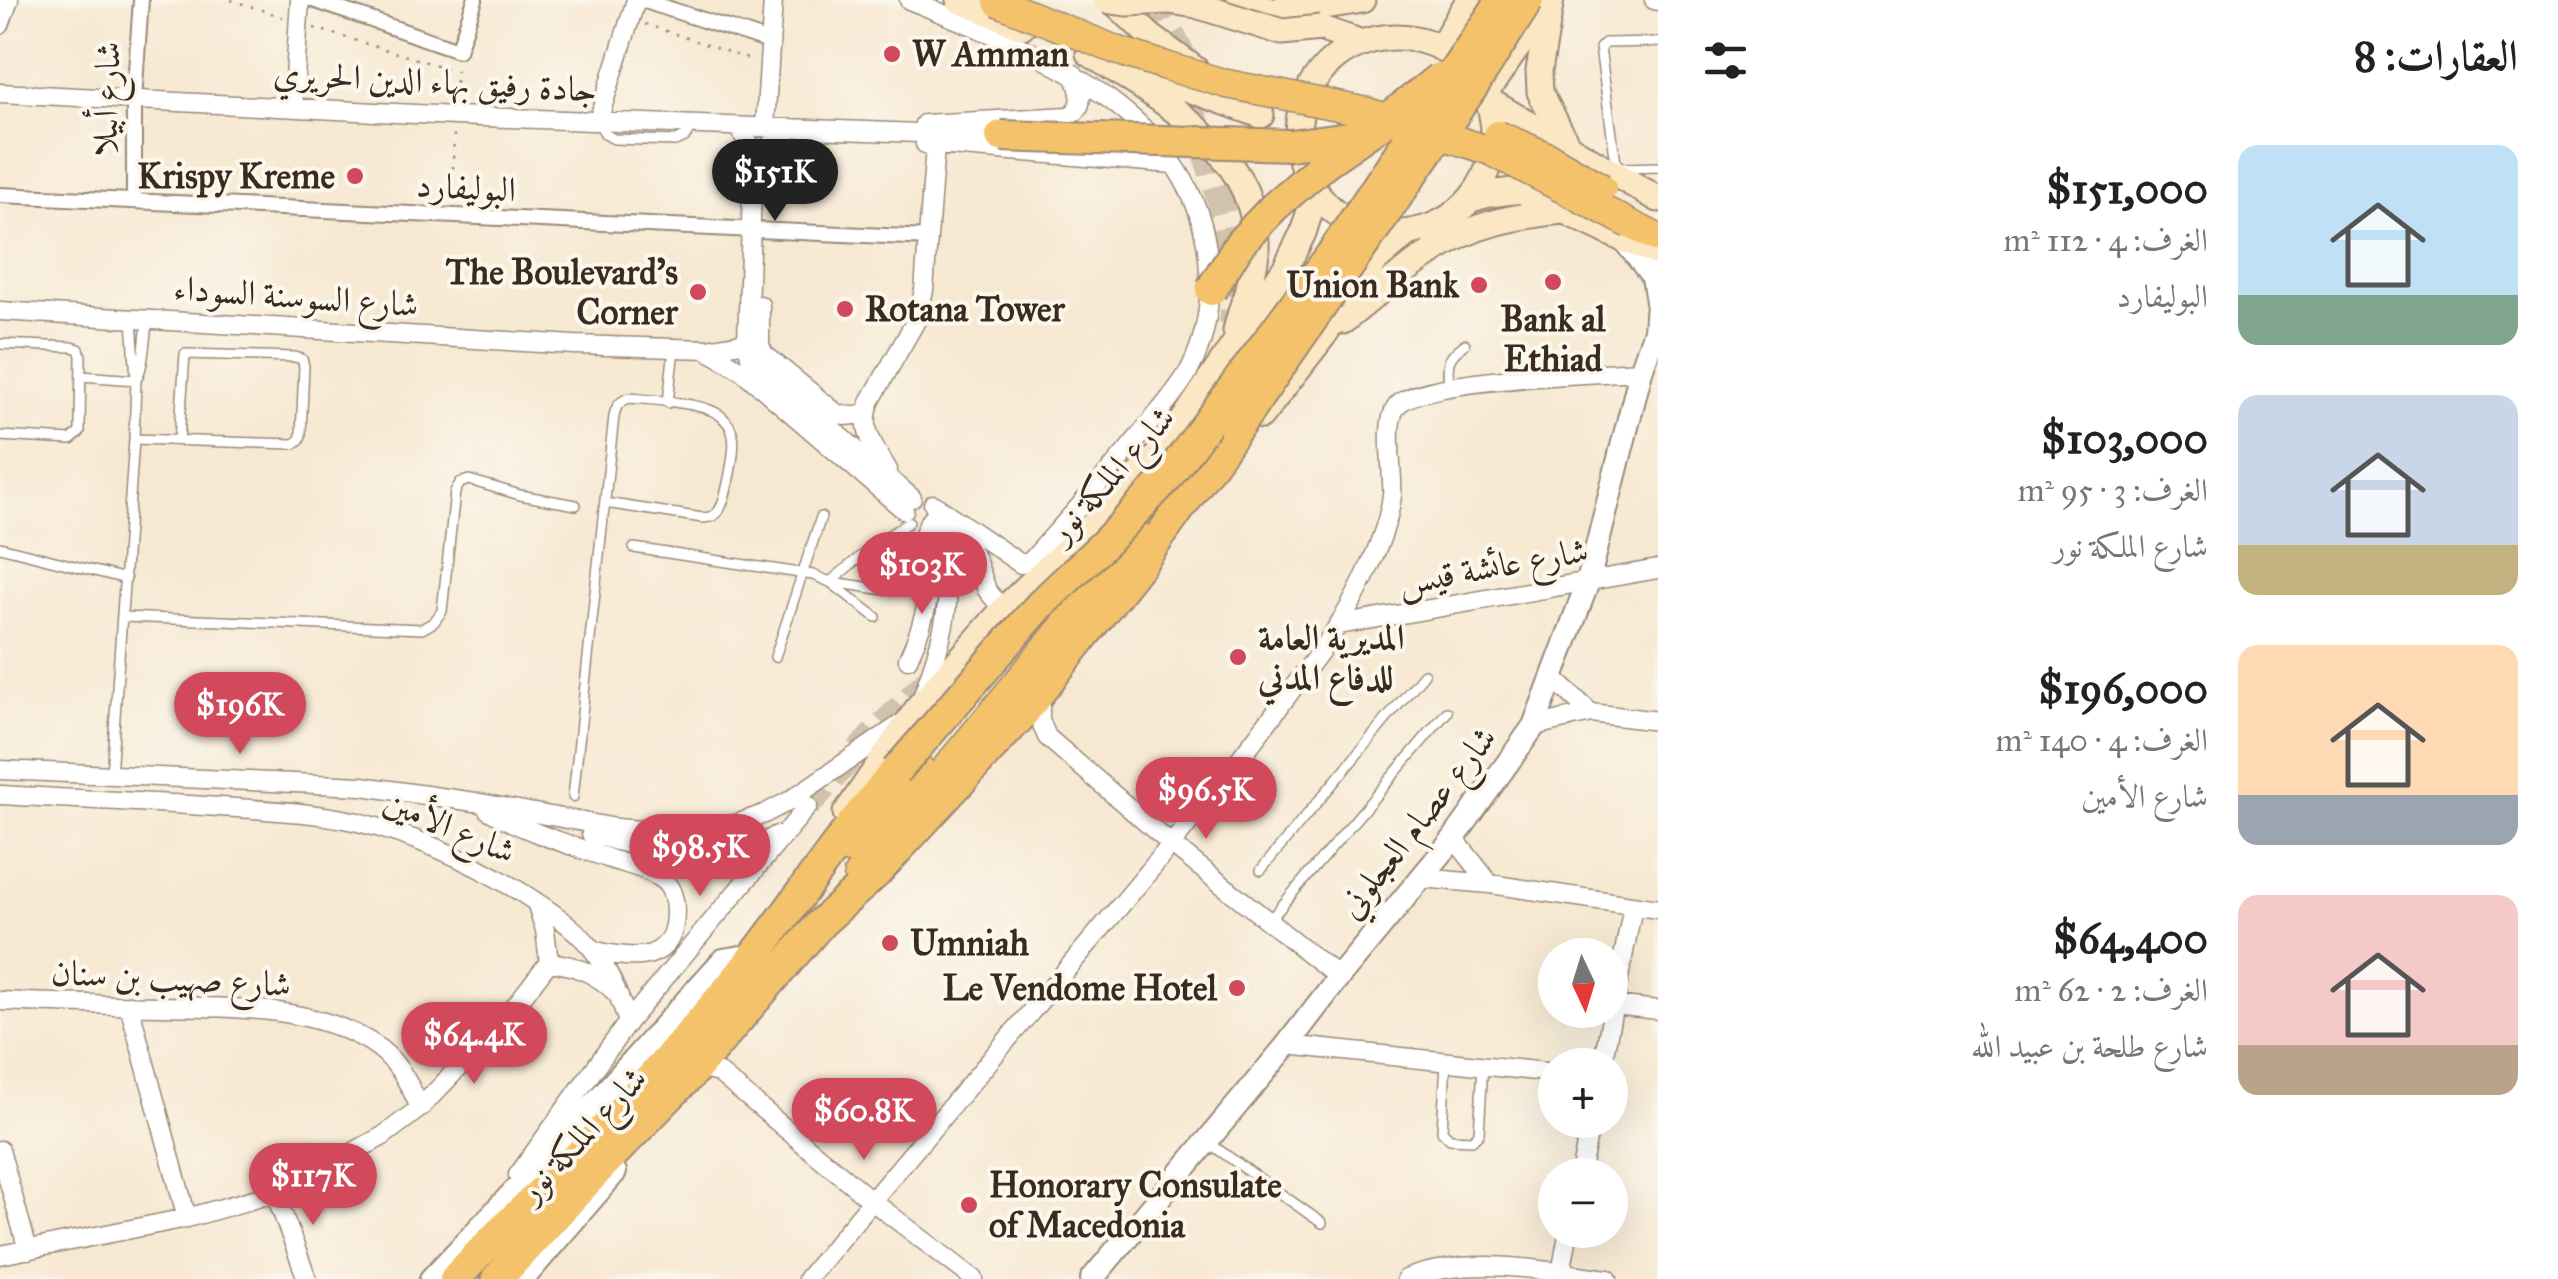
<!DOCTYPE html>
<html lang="ar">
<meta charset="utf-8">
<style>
body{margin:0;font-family:"IM FELL Great Primer",Amiri,serif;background:#f6f6f6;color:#222;direction:rtl;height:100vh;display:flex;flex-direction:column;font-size:38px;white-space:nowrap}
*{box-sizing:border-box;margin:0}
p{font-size:32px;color:#767676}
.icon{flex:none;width:55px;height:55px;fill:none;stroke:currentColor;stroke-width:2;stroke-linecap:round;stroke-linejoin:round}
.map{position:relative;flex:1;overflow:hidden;direction:ltr}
.side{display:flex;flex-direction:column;background:#fff;width:900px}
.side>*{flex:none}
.needle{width:65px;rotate:176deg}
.fabs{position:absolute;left:1538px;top:938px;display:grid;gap:20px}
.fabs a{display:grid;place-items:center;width:90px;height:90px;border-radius:50%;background:#fff;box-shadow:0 10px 40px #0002;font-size:50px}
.price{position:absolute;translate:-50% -85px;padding:0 22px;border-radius:35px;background:#d1495b;color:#fff;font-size:32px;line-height:65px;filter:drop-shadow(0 2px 5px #0008)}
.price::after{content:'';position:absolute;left:50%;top:60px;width:30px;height:22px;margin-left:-15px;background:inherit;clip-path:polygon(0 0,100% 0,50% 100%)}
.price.selected{background:#222;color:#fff}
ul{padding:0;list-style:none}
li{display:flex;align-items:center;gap:30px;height:250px;padding:0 40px}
li span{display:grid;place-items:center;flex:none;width:280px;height:200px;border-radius:20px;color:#555}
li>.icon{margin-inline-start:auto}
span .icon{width:120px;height:120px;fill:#fffc;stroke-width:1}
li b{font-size:42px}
h2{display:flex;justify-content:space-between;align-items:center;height:120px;padding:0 40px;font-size:42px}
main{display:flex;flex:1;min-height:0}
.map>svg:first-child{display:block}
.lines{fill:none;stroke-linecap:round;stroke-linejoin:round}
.secondary-tunnel{stroke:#d1c2ad;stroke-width:25;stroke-dasharray:25 12;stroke-linecap:butt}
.primary-tunnel{stroke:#d1c2ad;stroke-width:28;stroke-dasharray:28 14;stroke-linecap:butt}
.service-casing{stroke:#998978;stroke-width:12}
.pedestrian-casing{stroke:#998978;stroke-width:18}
.minor-casing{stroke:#998978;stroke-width:21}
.tertiary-casing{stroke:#998978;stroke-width:26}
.secondary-casing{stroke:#998978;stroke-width:29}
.primary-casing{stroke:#998978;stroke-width:31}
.trunk-casing{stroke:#998978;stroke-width:34}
.path{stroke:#998978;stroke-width:2.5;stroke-dasharray:2.5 8;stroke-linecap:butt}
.service{stroke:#fff;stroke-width:9}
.pedestrian{stroke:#fff;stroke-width:14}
.minor{stroke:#fff;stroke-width:18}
.tertiary{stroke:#fff;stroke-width:22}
.secondary{stroke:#fbe7c3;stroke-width:25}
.primary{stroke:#f4c26a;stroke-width:28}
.trunk{stroke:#f4c26a;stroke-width:30}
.secondary-bridge-casing{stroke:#998978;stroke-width:29;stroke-linecap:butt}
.primary-bridge-casing{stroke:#998978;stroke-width:31;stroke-linecap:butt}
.trunk-bridge-casing{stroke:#998978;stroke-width:34;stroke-linecap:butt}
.secondary-bridge{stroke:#fbe7c3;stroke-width:25}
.primary-bridge{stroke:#f4c26a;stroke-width:28}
.trunk-bridge{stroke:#f4c26a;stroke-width:30}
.poi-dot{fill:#d1495b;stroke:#fbf7ec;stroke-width:4}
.labels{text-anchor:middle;stroke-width:8;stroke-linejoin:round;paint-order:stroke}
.poi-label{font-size:35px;font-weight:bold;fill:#3b2a1e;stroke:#fbf7ec;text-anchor:start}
.street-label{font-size:35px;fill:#3b2a1e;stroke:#fbf7ec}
</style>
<main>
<section class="side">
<h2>العقارات: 8<svg class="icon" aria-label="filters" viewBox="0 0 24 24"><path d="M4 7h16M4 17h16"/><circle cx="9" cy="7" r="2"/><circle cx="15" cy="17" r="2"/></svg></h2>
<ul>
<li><span style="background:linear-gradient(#bfe0f5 75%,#7fa58c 0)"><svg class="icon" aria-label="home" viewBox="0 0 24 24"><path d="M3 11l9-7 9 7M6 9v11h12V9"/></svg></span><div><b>$151,000</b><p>الغرف: 4 · 112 m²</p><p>البوليفارد</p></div></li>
<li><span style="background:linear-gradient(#c9d6e8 75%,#c2b280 0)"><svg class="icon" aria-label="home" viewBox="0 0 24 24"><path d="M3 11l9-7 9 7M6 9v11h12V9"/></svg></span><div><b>$103,000</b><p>الغرف: 3 · 95 m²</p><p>شارع الملكة نور</p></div></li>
<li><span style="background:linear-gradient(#ffd9b3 75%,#9aa5b1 0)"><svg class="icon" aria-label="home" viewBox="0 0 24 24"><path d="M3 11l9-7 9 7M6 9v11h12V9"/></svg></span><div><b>$196,000</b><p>الغرف: 4 · 140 m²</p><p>شارع الأمين</p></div></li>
<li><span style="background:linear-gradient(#f6c9c9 75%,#b9a48a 0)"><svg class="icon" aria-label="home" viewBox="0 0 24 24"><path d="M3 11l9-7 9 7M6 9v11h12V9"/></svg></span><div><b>$64,400</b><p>الغرف: 2 · 62 m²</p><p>شارع طلحة بن عبيد الله</p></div></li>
</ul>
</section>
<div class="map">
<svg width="1658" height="1279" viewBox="0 0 1658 1279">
<rect width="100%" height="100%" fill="#fbf7ec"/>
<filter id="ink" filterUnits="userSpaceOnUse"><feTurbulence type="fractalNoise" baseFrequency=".01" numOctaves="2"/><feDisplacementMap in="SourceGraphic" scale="20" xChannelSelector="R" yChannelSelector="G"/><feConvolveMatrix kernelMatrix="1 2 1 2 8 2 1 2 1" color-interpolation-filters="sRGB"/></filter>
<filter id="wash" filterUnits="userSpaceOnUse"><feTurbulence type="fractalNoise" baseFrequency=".0048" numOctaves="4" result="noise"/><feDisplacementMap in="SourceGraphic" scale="40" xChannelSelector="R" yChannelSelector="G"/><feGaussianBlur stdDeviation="2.25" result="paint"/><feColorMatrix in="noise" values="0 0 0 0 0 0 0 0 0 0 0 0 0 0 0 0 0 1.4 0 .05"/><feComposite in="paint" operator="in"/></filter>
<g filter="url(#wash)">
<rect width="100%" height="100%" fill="#f7e8d1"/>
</g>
<g filter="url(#ink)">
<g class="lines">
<!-- secondary-tunnel -->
<path class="secondary-tunnel" d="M808,806L874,733L934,674"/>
<!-- primary-tunnel -->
<path class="primary-tunnel" d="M1148,0L1162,19L1189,68
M1172,68C1187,96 1197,125 1207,155C1226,214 1238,262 1233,324
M1139,536L1182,477"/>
<defs>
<path id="service" d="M1658,42L1605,43L1600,48L1616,163L1622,168L1658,167
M598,121L605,134L614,139L675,141L685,137L693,125
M0,344L72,347L79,349L81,356L80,426V432L71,440L0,436
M81,376L136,380
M136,380C145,365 144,338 148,319
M1449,386C1447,364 1446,358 1465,344
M668,403L674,348
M134,439L294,444L300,439L301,435L304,366L302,359L295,357L185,354L179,440
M0,547L126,579
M634,548L813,575L830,582L876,617
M830,582L874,545L909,522
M833,582L885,590
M123,617L422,629L434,622L442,611L455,492L460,483L469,480L520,495L576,505
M775,657L821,517
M111,775L134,439L136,380L132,319
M573,797L614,416C616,406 619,402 629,398C651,400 704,402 721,416C727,421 732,429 733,436C736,449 726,504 717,513C712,518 709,517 703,518L605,503
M1261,870L1424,674
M1268,922L1447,712
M1446,1062L1442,1131L1450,1139L1472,1140L1479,1133L1483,1065
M1209,1143L1322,1223"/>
<path id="pedestrian" d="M313,0L458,50L475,0
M642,0L770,42
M0,195L929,238
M134,201V99L141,0"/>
<path id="minor" d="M909,0C1028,48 1194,109 1208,258C1212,297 1208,334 1190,369C1178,391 1160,410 1144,430C1108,475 1069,518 1030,562L1021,564L933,504
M1654,0L1658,1
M0,25L9,0
M0,93L455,116L1001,136
M293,107L300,0
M598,121L636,0
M924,124L1069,116C1087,107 1080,90 1074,74
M737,127L749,143L753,161L747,342L750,356L756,363L912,498
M765,127L773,0
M925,144L1173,164
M762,174C762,150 772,140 793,129
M760,305V346L765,355L835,412L845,416L865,414
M0,311L575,345L707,349L747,342
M707,350L741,370L904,510
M888,470C874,446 859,429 871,400L917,319L924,290L935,146
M933,517L968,547L976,559L987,590L1003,610
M1339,625L1658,569
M908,659C925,622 940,571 925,531
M1553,678L1591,713
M1040,692V720L1047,737L1172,845L1339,977
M923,695C942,640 965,577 928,523
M1534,726L1591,713L1658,721
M0,770L362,786L475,802L616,828L677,833L736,824L764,814L789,801L904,722
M0,795C74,799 148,802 221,807C267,810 314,812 358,822C415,836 469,860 519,891C582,931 604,949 628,1022
M488,810C526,832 568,844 610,859C628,865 651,869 666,883C673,891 675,902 675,912C675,964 633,960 596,951
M591,834C657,851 715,876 777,835
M1454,838L1490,884
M1421,878L1490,884L1658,909
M549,962C575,965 596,973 615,992
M0,1001C54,1003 107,1005 161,1006C231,1008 308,1005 370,1042C395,1057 409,1082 420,1108
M129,1005L187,1218
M1614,1005L1658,1010
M1287,1045L1555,1073
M1602,1065L1633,906
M694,1071L702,1069L719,1073L872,1201L974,1279
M0,1150L28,1250
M518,1175L628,1022L808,806
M1580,1175L1591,1120
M275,1193L307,1279
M0,1255L187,1218L275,1193L315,1173L383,1136L420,1108L505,1019L549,962L545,930L536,902
M1561,1273L1569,1230
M807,1279C902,1164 998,1051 1094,937C1161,858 1227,778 1288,695C1304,672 1322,651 1337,627C1358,596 1388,533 1392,495C1394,472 1383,423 1397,406C1418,378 1599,374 1641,371
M1406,1279C1469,1255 1542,1270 1608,1279"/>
<path id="tertiary" d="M431,1279L541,1163L723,960L754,955
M523,1279L615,1172
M1092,1279L1287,1045L1339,977L1454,838L1534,726L1588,582L1641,371L1655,331L1657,302L1653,277L1623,239"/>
<path id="secondary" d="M959,0L1022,26
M1112,0L1150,36L1196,70
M1240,0L1362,43
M1551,0L1539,71L1540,92L1567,145
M1282,9L1301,10L1362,0
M1298 135a98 98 0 1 1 196 0a98 98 0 1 1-196 0Z
M1441,47L1469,0
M1089,53C1159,99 1260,151 1256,249C1255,277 1242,303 1236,331
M1139,71L1261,115
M1485,93L1546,7
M1489,101L1658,199
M1471,199L1489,194L1521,190L1623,239L1658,253
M1343,321C1385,288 1428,247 1478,228C1506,218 1534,214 1563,211
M1261,416L1323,336L1376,260L1409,232
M846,813L920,705L1003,610L1100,518L1167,445L1286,267L1303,233L1316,192"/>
<path id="primary" d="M1630,224L1658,238
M849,849L920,769
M858,874L1139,536"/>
<path id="trunk" d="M455,1279C491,1239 530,1203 569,1165C623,1111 678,1048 728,989C786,919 835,840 896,771
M497,1279L592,1176L693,1072L821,923L875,874L1020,717L1141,563L1235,431"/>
</defs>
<!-- service casing -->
<use href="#service" class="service-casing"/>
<!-- pedestrian casing -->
<use href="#pedestrian" class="pedestrian-casing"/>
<!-- minor casing -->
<use href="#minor" class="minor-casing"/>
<!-- tertiary casing -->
<use href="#tertiary" class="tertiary-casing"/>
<!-- secondary casing -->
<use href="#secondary" class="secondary-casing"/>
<!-- primary casing -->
<use href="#primary" class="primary-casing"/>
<!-- trunk casing -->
<use href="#trunk" class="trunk-casing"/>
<!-- path -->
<path class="path" d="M231,0L283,17
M645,24L751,60
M314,28L456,71L455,100
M452,200L454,133"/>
<!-- service -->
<use href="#service" class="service"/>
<!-- pedestrian -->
<use href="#pedestrian" class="pedestrian"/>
<!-- minor -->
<use href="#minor" class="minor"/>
<!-- tertiary -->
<use href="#tertiary" class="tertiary"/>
<!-- secondary -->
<use href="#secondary" class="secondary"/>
<!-- primary -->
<use href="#primary" class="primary"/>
<!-- trunk -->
<use href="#trunk" class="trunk"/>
<defs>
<path id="secondary-bridge" d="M1105,0L1128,3L1169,1L1196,5L1282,32L1321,28"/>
<path id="primary-bridge" d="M998,2L1116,50L1169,67L1227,84L1368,112L1491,151L1630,224
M1498,135L1549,157L1602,188"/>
<path id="trunk-bridge" d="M1001,136L1290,145L1363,135
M1211,290L1240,243L1274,207L1326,162L1384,122L1439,78
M1235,431L1474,85L1528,0
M896,771L1041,604L1106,542L1166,479L1331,255L1502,0"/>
</defs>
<!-- secondary-bridge casing -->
<use href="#secondary-bridge" class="secondary-bridge-casing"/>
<!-- primary-bridge casing -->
<use href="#primary-bridge" class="primary-bridge-casing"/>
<!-- trunk-bridge casing -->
<use href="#trunk-bridge" class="trunk-bridge-casing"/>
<!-- secondary-bridge -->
<use href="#secondary-bridge" class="secondary-bridge"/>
<!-- primary-bridge -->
<use href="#primary-bridge" class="primary-bridge"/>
<!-- trunk-bridge -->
<use href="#trunk-bridge" class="trunk-bridge"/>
</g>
</g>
<!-- markers -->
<g class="poi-dot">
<circle cx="892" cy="54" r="10"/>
<circle cx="355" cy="176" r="10"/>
<circle cx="1553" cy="282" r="10"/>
<circle cx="1479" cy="285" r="10"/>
<circle cx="698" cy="292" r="10"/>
<circle cx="845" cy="309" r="10"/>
<circle cx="1238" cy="657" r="10"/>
<circle cx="890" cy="943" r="10"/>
<circle cx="1237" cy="988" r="10"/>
<circle cx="969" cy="1205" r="10"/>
</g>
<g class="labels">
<!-- poi labels -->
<g class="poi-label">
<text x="912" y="66">W Amman</text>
<text x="335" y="188" text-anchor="end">Krispy Kreme</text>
<text x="678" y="284" text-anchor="end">The Boulevard's<tspan x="678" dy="40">Corner</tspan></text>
<text x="1459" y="297" text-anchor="end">Union Bank</text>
<text x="865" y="321">Rotana Tower</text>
<text x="1553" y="331" text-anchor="middle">Bank al<tspan x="1553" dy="40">Ethiad</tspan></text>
<text x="1258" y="649">المديرية العامة<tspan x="1258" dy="40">للدفاع المدني</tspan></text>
<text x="910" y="955">Umniah</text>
<text x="1217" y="1000" text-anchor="end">Le Vendome Hotel</text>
<text x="989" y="1197">Honorary Consulate<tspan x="989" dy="40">of Macedonia</tspan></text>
</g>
<!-- street labels -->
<g class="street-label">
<text transform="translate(435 81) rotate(3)" y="12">جادة رفيق بهاء الدين الحريري</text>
<text transform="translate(106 99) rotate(-88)" y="12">شارع أبيلا</text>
<text transform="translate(466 187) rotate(3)" y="12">البوليفارد</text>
<text transform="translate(296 296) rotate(4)" y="12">شارع السوسنة السوداء</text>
<text transform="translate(1111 474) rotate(-48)" y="12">شارع الملكة نور</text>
<text transform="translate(1493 566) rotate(-10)" y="12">شارع عائشة قيس</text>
<text transform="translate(1417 822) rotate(-52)" y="12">شارع عصام العجلوني</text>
<text transform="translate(450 826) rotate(23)" y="12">شارع الأمين</text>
<text transform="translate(171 978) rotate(3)" y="12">شارع صهيب بن سنان</text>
<text transform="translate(582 1134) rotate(-47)" y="12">شارع الملكة نور</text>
</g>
</g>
</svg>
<div class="fabs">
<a><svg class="needle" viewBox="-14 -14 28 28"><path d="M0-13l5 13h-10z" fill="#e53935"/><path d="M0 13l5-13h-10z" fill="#767676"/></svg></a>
<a>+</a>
<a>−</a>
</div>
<b class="price selected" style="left:775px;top:224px">$151K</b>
<b class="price" style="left:922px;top:617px">$103K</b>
<b class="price" style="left:240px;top:757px">$196K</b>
<b class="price" style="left:1206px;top:842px">$96.5K</b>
<b class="price" style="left:700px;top:899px">$98.5K</b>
<b class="price" style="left:474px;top:1087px">$64.4K</b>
<b class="price" style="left:864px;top:1163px">$60.8K</b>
<b class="price" style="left:313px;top:1228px">$117K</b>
</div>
</main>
